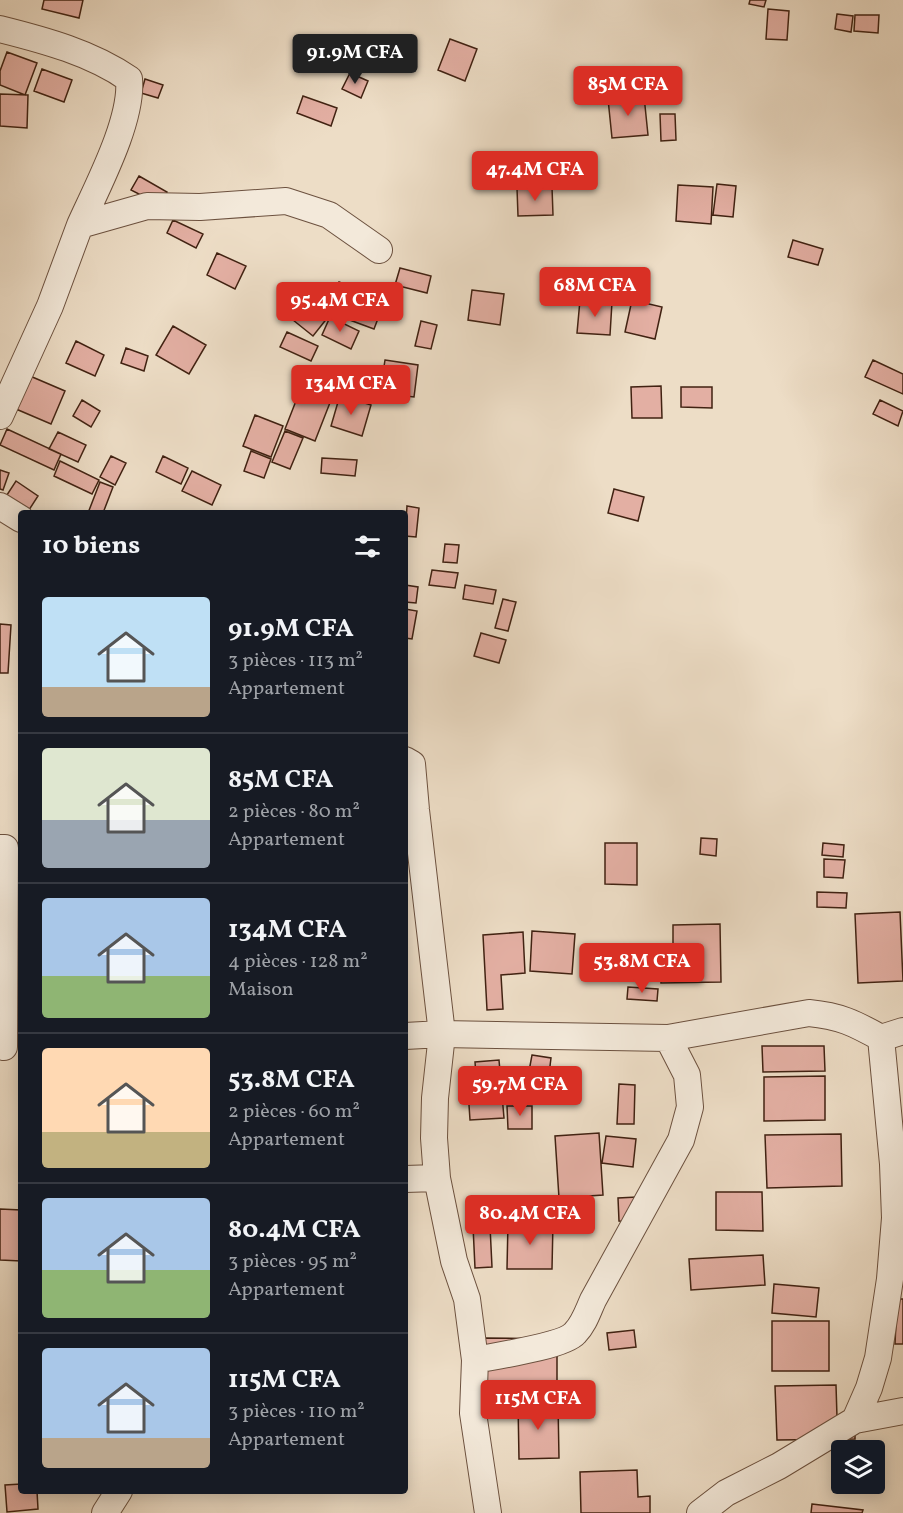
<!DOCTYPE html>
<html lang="fr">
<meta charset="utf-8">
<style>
body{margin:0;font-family:Vollkorn,serif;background:#242831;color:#f1f3f6;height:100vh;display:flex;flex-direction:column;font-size:22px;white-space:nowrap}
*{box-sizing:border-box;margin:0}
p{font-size:20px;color:#9ea1a6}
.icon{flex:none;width:33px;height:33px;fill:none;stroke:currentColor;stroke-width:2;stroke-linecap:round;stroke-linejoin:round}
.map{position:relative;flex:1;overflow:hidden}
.sheet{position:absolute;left:18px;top:510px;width:390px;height:984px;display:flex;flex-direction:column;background:#171b24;border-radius:6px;box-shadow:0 3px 15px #0003}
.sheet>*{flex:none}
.fabs{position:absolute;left:831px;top:1440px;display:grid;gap:12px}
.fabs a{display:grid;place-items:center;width:54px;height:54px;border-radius:6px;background:#171b24;box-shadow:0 3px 15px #0003;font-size:30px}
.price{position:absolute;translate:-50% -51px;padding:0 14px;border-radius:6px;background:#d93025;color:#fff;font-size:20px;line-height:39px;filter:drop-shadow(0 2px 3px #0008)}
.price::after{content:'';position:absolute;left:50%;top:36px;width:18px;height:14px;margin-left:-9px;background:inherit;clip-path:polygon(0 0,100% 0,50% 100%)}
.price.active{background:#222;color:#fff}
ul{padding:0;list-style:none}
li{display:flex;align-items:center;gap:18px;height:150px;padding:0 24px}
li+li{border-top:2px solid #363941}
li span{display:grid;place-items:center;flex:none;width:168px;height:120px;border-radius:6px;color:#555}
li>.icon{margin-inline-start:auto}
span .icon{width:72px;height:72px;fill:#fffc;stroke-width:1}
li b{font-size:26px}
h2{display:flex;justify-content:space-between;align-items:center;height:72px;padding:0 24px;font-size:26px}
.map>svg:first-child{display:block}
.building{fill:#e3afa3;stroke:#412212;stroke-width:1.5}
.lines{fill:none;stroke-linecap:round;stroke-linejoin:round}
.minor-casing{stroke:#6c513f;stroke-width:28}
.minor{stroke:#f3e9da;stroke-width:26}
</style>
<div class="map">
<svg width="903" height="1513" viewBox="0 0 903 1513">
<rect width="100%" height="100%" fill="#edddc6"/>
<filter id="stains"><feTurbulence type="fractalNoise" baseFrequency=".00333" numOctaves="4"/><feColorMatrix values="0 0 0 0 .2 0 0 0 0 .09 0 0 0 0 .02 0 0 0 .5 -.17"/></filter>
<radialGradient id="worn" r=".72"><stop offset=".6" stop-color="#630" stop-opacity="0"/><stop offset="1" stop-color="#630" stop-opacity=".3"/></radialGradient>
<!-- building -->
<path class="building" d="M44,0H83L79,18L42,9Z
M750,0H766L764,7L749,4Z
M768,9L789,11L787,40L766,39Z
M837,14L853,16L851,32L835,29Z
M855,15H879L878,33L854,31Z
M450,39L477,49L465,81L438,70Z
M7,52L37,63L25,95L0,85V71Z
M42,69L72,80L64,102L34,91Z
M659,69L674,70L673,94L658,93Z
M350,73L368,81L361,98L342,89Z
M145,79L163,85L158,98L141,93Z
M0,94L28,95L27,128L0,126Z
M303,96L337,108L331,126L297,113Z
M644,96L648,135L612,138L608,99Z
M660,114H675L676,140L661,141Z
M139,176L167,192L160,205L131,190Z
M717,184L736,186L733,217L713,215Z
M678,185L713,187L711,224L676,221Z
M552,187L553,215L518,216L517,188Z
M173,220L203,234L196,248L167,233Z
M793,240L823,249L818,265L788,257Z
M217,253L246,266L235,289L207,275Z
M400,268L431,276L427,293L395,285Z
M339,282L385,300L374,329L328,312Z
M472,290L504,294L500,325L468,320Z
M298,293L328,317L313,336L283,312Z
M580,300L612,302L610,335L577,333Z
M632,300L662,307L655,339L625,332Z
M330,317L359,331L351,349L322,335Z
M421,321L437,325L431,349L415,346Z
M173,326L206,345L189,374L156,355Z
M287,332L318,346L311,361L280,347Z
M76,341L104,355L95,376L66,363Z
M126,348L148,356L144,371L121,363Z
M385,360L418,365L414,397L380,393Z
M873,360L903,374V394L865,377Z
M30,376L65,391L51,424L16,409Z
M303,383L333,395L315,441L285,429Z
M661,386L662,418H632L631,387Z
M681,387H712V408L681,407Z
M340,395L371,405L362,436L331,426Z
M82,400L100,411L91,427L73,416Z
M880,400L903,411L898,426L873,414Z
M255,415L283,426L271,457L243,446Z
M7,429L61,454L54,470L0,445Z
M285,431L303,438L290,469L272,462Z
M58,432L86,445L78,462L49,449Z
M251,451L271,459L264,478L244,471Z
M111,456L126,463L115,485L100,477Z
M163,456L188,468L181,484L156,472Z
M322,458L357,460L355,476L321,473Z
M60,461L99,480L92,494L54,476Z
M0,470L9,473L3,490L0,489Z
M192,471L221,485L212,505L182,491Z
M16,481L38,496L27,513L1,504Z
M100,482L113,487L103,513H88Z
M614,489L644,497L638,521L608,513Z
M407,506L419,508L416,537L405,536Z
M445,544L459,545L457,563L443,562Z
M432,570L458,573L455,588L429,585Z
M405,585L418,587L416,603L405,602Z
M465,585L496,590L493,604L463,599Z
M503,599L516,602L508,631L495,628Z
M405,609L417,611L412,639L405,638Z
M0,624L11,625L8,673H0Z
M481,633L506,640L499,663L474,656Z
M701,838L717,839L716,856L700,854Z
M605,843H637V885L605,884Z
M823,843L844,845L843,857L822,855Z
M824,859L845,860L843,878L824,877Z
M817,892L847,893L846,908L817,907Z
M900,912L903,981L858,983L855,914Z
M720,924L721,982L661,983L660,958H673V925Z
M532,931L575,934L572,974L530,971Z
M523,932L525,973L501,975L503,1009L487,1010L483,935Z
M628,987L658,989L657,1001L627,999Z
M762,1046H824L825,1071L763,1072Z
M532,1055L551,1058L549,1074L529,1071Z
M499,1060L504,1118L470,1120L468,1090L477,1089L475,1062Z
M825,1076V1120L764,1121V1077Z
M619,1084L635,1085L634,1124H617Z
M507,1106H532V1129H508Z
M599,1133L603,1195L559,1198L555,1136Z
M841,1134L842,1186L767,1188L765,1135Z
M606,1136L636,1139L633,1167L602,1163Z
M716,1192H762L763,1231L716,1230Z
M637,1197V1222L619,1221L618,1198Z
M0,1209L21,1210V1261L0,1260Z
M508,1222H553L552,1269H507Z
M473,1226H490L492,1267L475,1268Z
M763,1255L765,1285L691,1290L689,1259Z
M774,1284L819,1288L816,1317L772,1313Z
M897,1299H903V1344H895Z
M772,1321H829V1371H772Z
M634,1330L636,1347L609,1350L607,1333Z
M485,1338L557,1339V1394L485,1393Z
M836,1385L837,1417H855V1439L777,1440L775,1386Z
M518,1403H558L559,1458L519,1459Z
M637,1470L638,1497L650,1496V1513H581L580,1472Z
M21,1484V1491H37L38,1509L7,1512L5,1485Z
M812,1504L863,1510L862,1513H811Z"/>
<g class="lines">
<defs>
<path id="minor" d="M0,29C44,40 92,53 129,79C133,120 97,187 80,225
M0,416L50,306L80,225L147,206L200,207L286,201L329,215L379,250
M0,506L21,519
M405,760L412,764L416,810L442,1034L435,1098L434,1138L437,1178L454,1261L467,1299L475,1360L473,1413L488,1513
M0,848H5L4,1047
M405,1036L442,1034L668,1038L809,1013C840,1016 854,1023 881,1038L903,1031
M405,1179L437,1178
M475,1360C495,1356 564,1346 575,1333C584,1324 588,1311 593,1300L681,1140L690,1107L687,1075L668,1038
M855,1420L869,1388L878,1358L890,1279L895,1218L893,1164L881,1038
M105,1513L119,1491
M700,1513L726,1493L779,1466L855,1420L903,1411"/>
</defs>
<!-- minor casing -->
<use href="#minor" class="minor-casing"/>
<!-- minor -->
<use href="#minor" class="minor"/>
</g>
<rect width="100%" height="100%" filter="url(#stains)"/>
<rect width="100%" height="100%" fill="url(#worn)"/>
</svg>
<div class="fabs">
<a><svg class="icon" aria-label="layers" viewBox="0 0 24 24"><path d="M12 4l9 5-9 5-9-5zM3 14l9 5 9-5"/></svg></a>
</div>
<b class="price active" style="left:355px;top:85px">91.9M CFA</b>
<b class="price" style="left:628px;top:117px">85M CFA</b>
<b class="price" style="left:535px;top:202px">47.4M CFA</b>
<b class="price" style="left:595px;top:318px">68M CFA</b>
<b class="price" style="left:340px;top:333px">95.4M CFA</b>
<b class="price" style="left:351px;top:416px">134M CFA</b>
<b class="price" style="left:642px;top:994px">53.8M CFA</b>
<b class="price" style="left:520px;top:1117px">59.7M CFA</b>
<b class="price" style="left:530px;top:1246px">80.4M CFA</b>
<b class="price" style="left:538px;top:1431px">115M CFA</b>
<section class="sheet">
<h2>10 biens<svg class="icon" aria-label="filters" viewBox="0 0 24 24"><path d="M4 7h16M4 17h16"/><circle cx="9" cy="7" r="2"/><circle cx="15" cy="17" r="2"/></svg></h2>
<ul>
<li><span style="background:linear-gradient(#bfe0f5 75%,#b9a48a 0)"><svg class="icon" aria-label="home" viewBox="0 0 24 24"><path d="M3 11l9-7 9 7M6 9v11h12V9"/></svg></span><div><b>91.9M CFA</b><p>3 pièces · 113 m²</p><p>Appartement</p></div></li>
<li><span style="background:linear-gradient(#dfe7d0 60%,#9aa5b1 0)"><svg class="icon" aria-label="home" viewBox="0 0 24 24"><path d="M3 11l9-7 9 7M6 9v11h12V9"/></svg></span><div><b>85M CFA</b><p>2 pièces · 80 m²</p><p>Appartement</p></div></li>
<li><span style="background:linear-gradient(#a9c7e8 65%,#8fb573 0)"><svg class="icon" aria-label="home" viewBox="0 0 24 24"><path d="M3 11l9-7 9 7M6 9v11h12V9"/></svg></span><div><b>134M CFA</b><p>4 pièces · 128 m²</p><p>Maison</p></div></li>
<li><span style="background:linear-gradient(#ffd9b3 70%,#c2b280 0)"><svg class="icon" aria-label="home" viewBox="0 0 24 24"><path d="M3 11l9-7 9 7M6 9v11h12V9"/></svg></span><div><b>53.8M CFA</b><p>2 pièces · 60 m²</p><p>Appartement</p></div></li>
<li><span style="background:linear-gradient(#a9c7e8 60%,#8fb573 0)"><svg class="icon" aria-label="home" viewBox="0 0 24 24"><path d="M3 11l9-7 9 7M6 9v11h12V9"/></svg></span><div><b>80.4M CFA</b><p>3 pièces · 95 m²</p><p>Appartement</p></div></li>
<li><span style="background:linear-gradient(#a9c7e8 75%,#b9a48a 0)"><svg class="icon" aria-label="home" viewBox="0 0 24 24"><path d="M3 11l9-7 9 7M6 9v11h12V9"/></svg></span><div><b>115M CFA</b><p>3 pièces · 110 m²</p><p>Appartement</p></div></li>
</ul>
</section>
</div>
